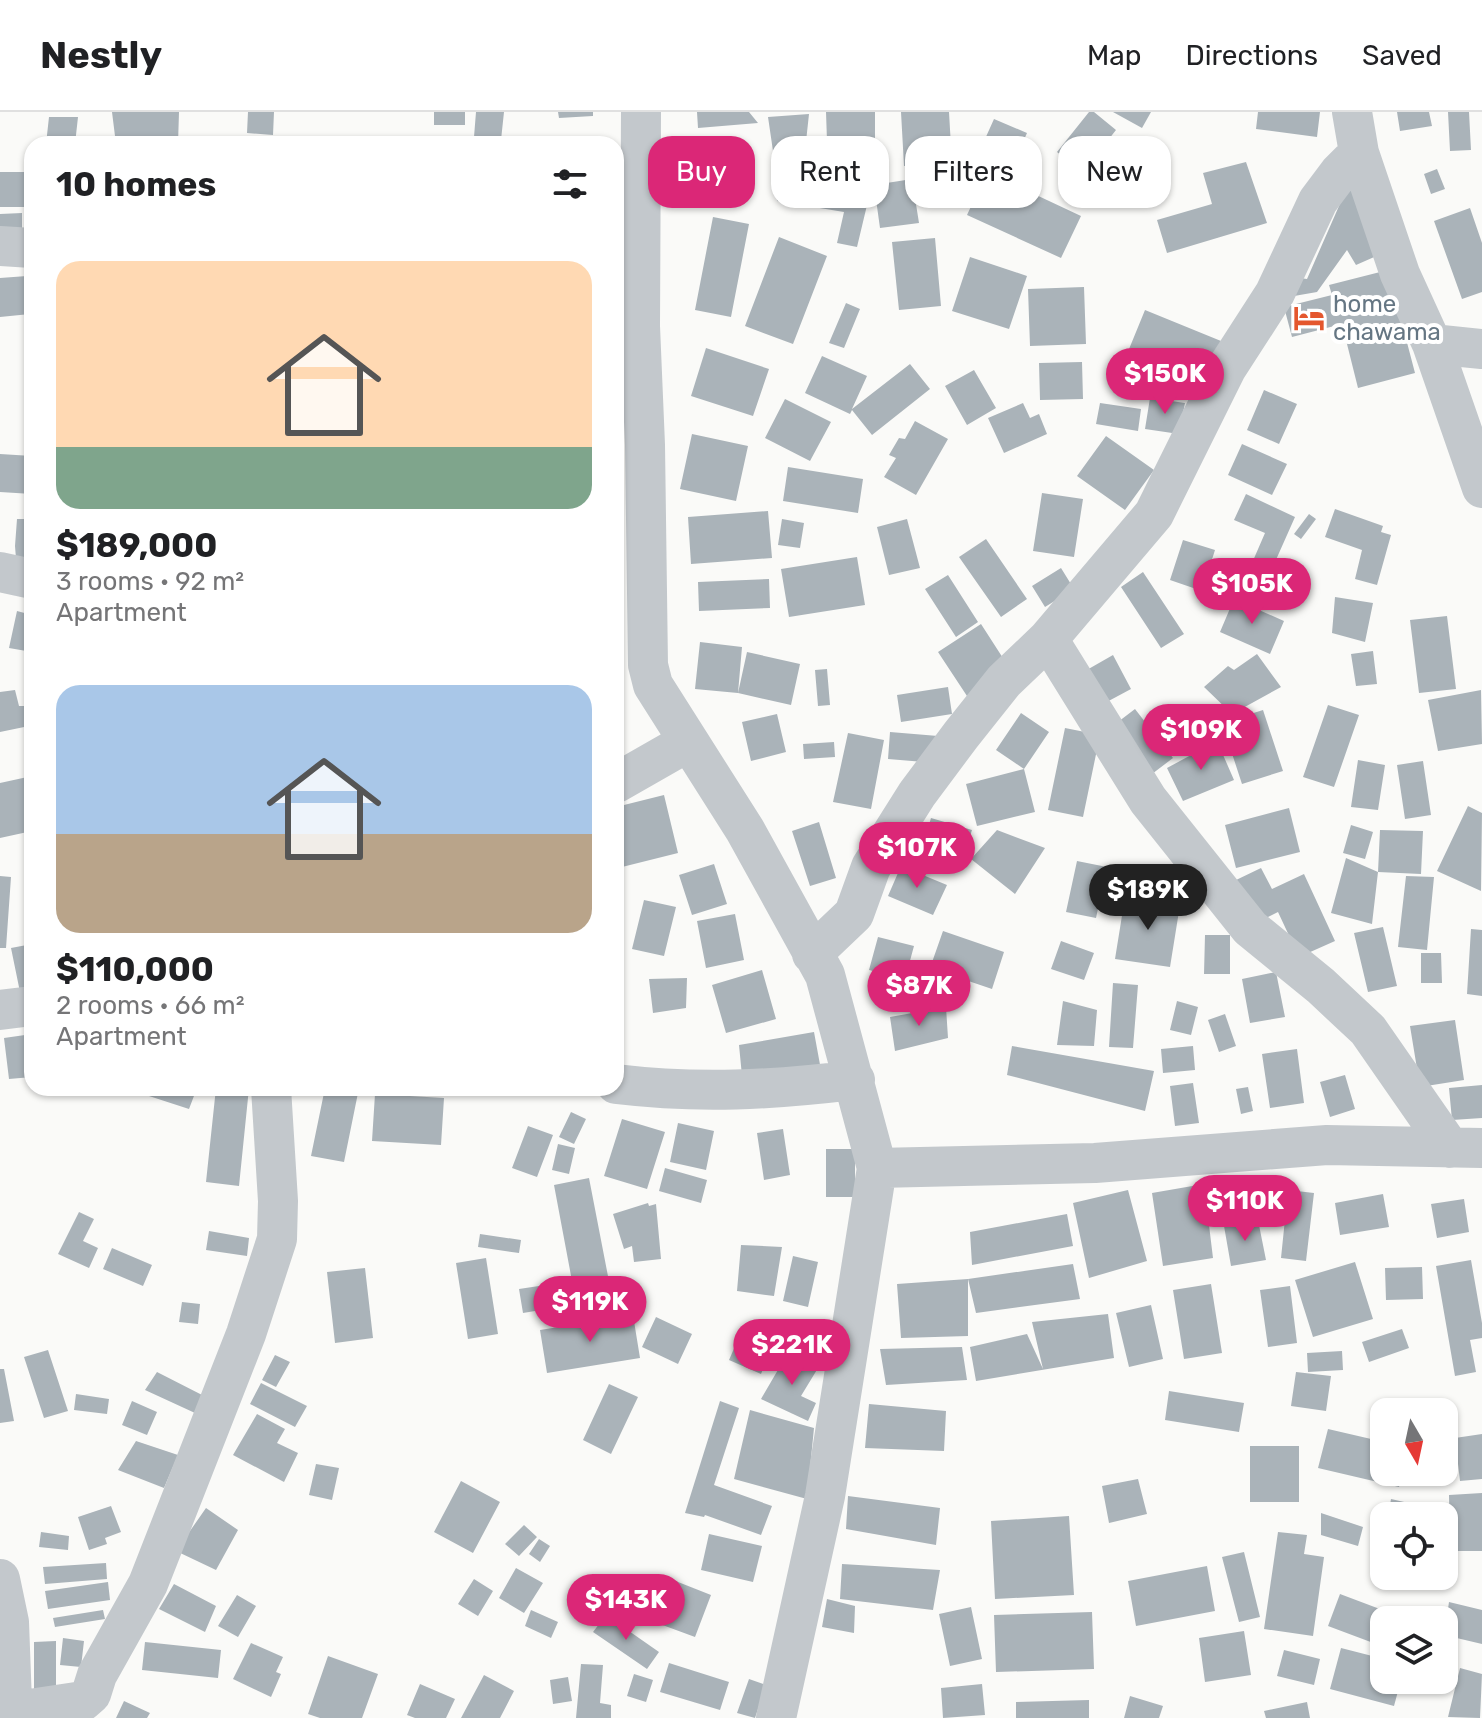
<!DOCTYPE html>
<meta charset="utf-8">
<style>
body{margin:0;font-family:Rubik,sans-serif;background:#f6f6f6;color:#202124;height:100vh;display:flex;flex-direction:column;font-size:30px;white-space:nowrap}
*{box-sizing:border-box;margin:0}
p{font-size:26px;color:#757577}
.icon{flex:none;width:44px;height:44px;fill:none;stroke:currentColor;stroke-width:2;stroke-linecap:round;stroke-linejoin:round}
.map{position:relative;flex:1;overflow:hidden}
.details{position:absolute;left:24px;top:24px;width:600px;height:960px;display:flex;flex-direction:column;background:#fff;border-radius:24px;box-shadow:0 2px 6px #0004}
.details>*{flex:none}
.banner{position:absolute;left:648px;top:24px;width:714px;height:72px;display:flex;gap:16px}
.needle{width:52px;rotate:171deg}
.controls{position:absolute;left:1370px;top:1286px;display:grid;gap:16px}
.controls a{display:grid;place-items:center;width:88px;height:88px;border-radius:16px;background:#fff;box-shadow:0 2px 6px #0004;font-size:40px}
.price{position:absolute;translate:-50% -68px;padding:0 18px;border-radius:28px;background:#db2777;color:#fff;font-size:26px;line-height:52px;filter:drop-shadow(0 2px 4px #0008)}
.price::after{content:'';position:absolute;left:50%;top:48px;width:24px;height:18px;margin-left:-12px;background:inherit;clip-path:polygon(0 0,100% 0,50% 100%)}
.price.on{background:#222;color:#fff}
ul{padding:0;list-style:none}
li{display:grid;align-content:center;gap:16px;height:424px;padding:0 32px}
li span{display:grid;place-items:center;height:248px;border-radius:24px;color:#555}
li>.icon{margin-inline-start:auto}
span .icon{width:144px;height:144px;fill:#fffc;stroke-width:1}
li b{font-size:34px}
h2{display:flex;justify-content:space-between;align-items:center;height:96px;padding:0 32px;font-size:34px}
.tag{padding:0 28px;border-radius:24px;background:#fff;box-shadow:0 2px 6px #0004;font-size:28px;line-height:72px}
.tag.on{background:#db2777;color:#fff}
header{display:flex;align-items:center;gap:48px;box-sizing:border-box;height:112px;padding:0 40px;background:#fff;border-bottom:2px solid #e0e0e0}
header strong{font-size:38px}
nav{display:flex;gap:44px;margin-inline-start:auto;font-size:28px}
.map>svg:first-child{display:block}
.building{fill:#aab3b9}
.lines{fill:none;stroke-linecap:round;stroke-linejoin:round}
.minor{stroke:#c3c8cc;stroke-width:40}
.labels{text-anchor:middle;stroke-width:8;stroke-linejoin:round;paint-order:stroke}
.poi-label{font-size:24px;fill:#657683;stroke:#fff;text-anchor:start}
</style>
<header>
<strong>Nestly</strong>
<nav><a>Map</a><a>Directions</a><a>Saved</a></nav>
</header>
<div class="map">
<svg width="1482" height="1606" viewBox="0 0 1482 1606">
<rect width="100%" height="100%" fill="#fafaf8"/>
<!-- building -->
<path class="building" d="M112,0H179L178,32H116Z
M248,0H274L273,23L247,21Z
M434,0H465V13H434Z
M476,0H504L501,28L474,25Z
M558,0H593V4L559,6Z
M697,0H749L758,11L698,16Z
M826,0H875V28L827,29Z
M901,0H949L952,52L904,54Z
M1089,0H1094L1116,18L1083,60L1057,40Z
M1113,0H1151L1142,16Z
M1258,0H1320L1317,25L1256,17Z
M1397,0H1429L1432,14L1400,19Z
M1448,0H1469L1471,38L1450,39Z
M809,2L805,39H773L768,5Z
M49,5H78L75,32H46Z
M994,7L1027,21L1009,61L976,47Z
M742,27L747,74L685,82L680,35Z
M784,45L861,58L857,86L868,89L857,135L837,131L844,100L777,89Z
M1102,49L1121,62L1101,92L1082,79Z
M1246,50L1267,111L1167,141L1157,108L1212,92L1203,61Z
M1437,57L1445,77L1431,82L1424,62Z
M0,60H26V95H0Z
M987,60L1081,104L1061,146L967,103Z
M912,67L919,111L880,116L874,73Z
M1356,73L1381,142L1356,153L1347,138L1317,180L1294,184L1300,166L1307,167L1346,78Z
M1470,96L1482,131V180L1462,187L1434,109Z
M22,101V130H0V102Z
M713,105L749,112L731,205L695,198Z
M779,125L827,144L793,232L745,214Z
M935,126L941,194L899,198L892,130Z
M970,145L1027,164L1009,217L952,199Z
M1388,158L1415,261L1358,276L1342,212L1292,225L1284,195L1332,183L1329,173Z
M27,164L30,202L0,205V166Z
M1084,175L1086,232L1030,234L1028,177Z
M846,191L860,197L844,236L829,231Z
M1145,198L1221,229L1204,273L1127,242Z
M626,219L632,266L616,268V220Z
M706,236L769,257L753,304L691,284Z
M822,244L867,264L852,297L910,252L930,277L872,323L852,298L850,302L805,281Z
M1082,250L1083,287L1040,288L1039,251Z
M974,258L996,296L967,313L945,274Z
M1264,278L1297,292L1279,332L1247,318Z
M1150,286L1185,291L1179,322L1145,317Z
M785,287L831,310L810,349L765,326Z
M1023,291L1030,306L1039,302L1047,322L1004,341L988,306Z
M1100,291L1141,297L1138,319L1096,312Z
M915,309L948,327L916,383L884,365L896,346L889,343L899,326L905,327Z
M692,322L748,334L736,389L680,377Z
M1106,324L1154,358L1125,398L1077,364Z
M1242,332L1287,352L1272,383L1228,363Z
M0,342L32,344V382L0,380Z
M788,355L863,367L858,401L783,389Z
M1042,381L1083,387L1074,445L1033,439Z
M1246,382L1295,405L1271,459L1252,451L1265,421L1234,408Z
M1335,397L1383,414L1381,420L1391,423L1377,473L1355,467L1362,438L1325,425Z
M768,399L772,446L691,452L688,405Z
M1309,402L1316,407L1301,427L1294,422Z
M17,407H32V459H17L15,434Z
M782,407L804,411L800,436L778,433Z
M907,407L920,456L889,463L877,415Z
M986,427L1027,487L1001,505L959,445Z
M1183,428L1215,438L1202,479L1170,468Z
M857,445L865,493L789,505L781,457Z
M1061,456L1074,477L1045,495L1032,474Z
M1143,460L1184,522L1161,536L1121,475Z
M948,463L978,510L956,525L925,477Z
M769,467L770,496L699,499L698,470Z
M1335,485L1373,491L1365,530L1332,521Z
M1234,487L1284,509L1270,542L1220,520Z
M17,499L32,503V540L9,536Z
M1447,504L1456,577L1419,581L1410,508Z
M981,512L1010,557L967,584L938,540Z
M700,530L742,535L738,581L695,577Z
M1373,539L1377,572L1356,574L1351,542Z
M747,540L800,552L791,593L738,581Z
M1257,542L1281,575L1232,602L1204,575L1228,554L1234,558Z
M1113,543L1131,577L1103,592L1085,559Z
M827,557L830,593L818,594L815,558Z
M948,575L952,602L901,610L897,583Z
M15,578L19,594H26L29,614L0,620V580Z
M1481,578L1482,632L1438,639L1428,588Z
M1328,593L1359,603L1334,675L1303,665Z
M1135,597L1173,646L1148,665L1110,616Z
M1263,598L1283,659L1242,672L1222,611Z
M1021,601L1049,620L1024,657L1035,700L977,714L966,672L1024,657L996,638Z
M777,602L786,640L751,649L742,610Z
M1065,616L1100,623L1083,705L1048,698Z
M890,620L938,624L936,651L888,647Z
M848,621L884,628L871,697L833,690Z
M1217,629L1234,668L1183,689L1167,656Z
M834,630L835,645L804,647L803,632Z
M1358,648L1385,653L1378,698L1351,695Z
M1423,649L1431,703L1405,707L1397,653Z
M32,664V719L0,726V671Z
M664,683L678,741L622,755L616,730V695Z
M1468,694L1482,701L1481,779L1437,759Z
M1289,696L1300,740L1236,756L1225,713Z
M931,706L972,718L960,755L920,742Z
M819,710L836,766L810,774L792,719Z
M1351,713L1373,720L1365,747L1343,741Z
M997,718L1045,736L1015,782L971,747Z
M1380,718L1423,719L1421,762L1378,760L1372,812L1331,801L1346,746L1378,760Z
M1077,749L1107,755L1096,806L1066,800Z
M714,752L727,792L692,803L679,763Z
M901,754L947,773L933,803L888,784Z
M1261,756L1272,777L1304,762L1335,829L1299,845L1278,800L1254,812L1234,769Z
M0,764L11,765L6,836H0Z
M1406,764L1434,765L1427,838L1398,835Z
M1125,785L1180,793L1170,855L1115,847Z
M644,788L676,795L664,844L632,837Z
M735,802L744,848L706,856L697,809Z
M1383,815L1397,874L1368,880L1354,821Z
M1471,817L1482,818V884L1467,882Z
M943,819L1004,840L992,877L930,856Z
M1205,823H1230V862H1204Z
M878,825L914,834L905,867L869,858Z
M1061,829L1094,841L1084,868L1051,857Z
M32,832V878L20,880L11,836Z
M1421,841H1441L1442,871H1421Z
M762,858L776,907L726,921L712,873Z
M1276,860L1285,905L1250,911L1242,867Z
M687,866L686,896L653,901L649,867Z
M1113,871L1138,873L1133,936L1109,935Z
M1063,889L1097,898L1094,934L1057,933Z
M1177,889L1198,895L1191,923L1170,918Z
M946,895L948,926L895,939L890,905Z
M1225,902L1236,934L1219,940L1208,908Z
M1455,908L1464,968L1420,975L1410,914Z
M814,920L821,958L742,964L739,933Z
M32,922V965L9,967L4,926Z
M1012,934L1154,959L1145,999L1007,963Z
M1193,934L1195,958L1163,961L1161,937Z
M1297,937L1304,991L1270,996L1262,942Z
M1345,963L1355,997L1330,1005L1320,970Z
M1193,971L1199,1011L1175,1014L1170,974Z
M1482,973V1006L1452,1008L1449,976Z
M1248,975L1253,999L1241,1002L1236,977Z
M151,976H197L189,997L149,984Z
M216,976H249L239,1074L206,1070Z
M325,976H359L344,1050L311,1044Z
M375,982L444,986L441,1033L372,1029Z
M571,1000L586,1007L574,1032L559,1025Z
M622,1007L665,1020L647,1077L604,1064Z
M678,1011L714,1019L706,1058L670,1050Z
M528,1014L553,1023L537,1065L512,1056Z
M783,1017L790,1063L764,1068L757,1021Z
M558,1032L575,1036L569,1062L552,1058Z
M826,1037H855V1085H826Z
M665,1056L707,1068L701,1091L659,1079Z
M589,1066L613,1190L578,1196L577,1192L523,1201L519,1177L572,1169L554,1073Z
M1204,1072L1213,1146L1163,1154L1152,1081Z
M1128,1078L1147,1149L1089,1166L1073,1091Z
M1288,1078L1314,1081L1306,1149L1281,1146Z
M1383,1082L1389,1115L1340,1123L1335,1091Z
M1464,1087L1469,1120L1437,1126L1431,1092Z
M648,1091L649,1094L656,1092L661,1147L634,1150L632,1134L624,1137L613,1102Z
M79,1100L94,1107L83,1129L98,1136L89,1156L58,1142Z
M1067,1102L1073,1134L972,1153L970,1120Z
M1258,1108L1266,1148L1231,1154L1224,1114Z
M209,1119L249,1126L247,1144L206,1138Z
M480,1122L521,1128L519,1141L478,1135Z
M741,1133L782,1135L774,1184L737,1179Z
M112,1136L152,1153L143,1174L103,1157Z
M793,1144L818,1150L808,1195L783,1189Z
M486,1146L498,1222L468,1227L456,1151Z
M1471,1148L1482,1211V1226L1470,1228L1476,1260L1455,1264L1436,1154Z
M1355,1150L1373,1207L1313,1225L1295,1168Z
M1073,1152L1080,1187L976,1201L968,1167Z
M1422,1155L1423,1187L1386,1188L1385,1156Z
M365,1156L373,1226L335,1231L327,1160Z
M968,1167V1224L901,1226L897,1172Z
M1211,1172L1222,1241L1184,1247L1173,1178Z
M1290,1174L1297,1231L1268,1235L1260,1178Z
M182,1190L200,1192L198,1212L179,1210Z
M1151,1193L1163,1247L1129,1255L1116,1201Z
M1108,1202L1114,1246L976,1269L970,1235L1027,1222L1043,1257L1032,1210Z
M633,1203L640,1246L547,1261L540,1218Z
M656,1205L692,1222L678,1252L642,1235Z
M743,1216L774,1229L761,1262L729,1248Z
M1402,1217L1409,1236L1369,1250L1362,1230Z
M962,1235L967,1268L886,1273L880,1237Z
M48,1238L68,1299L44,1306L24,1245Z
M789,1239L818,1256L801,1284L816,1291L808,1309L761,1287Z
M1342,1239L1343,1258L1308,1260L1307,1241Z
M275,1243L290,1250L276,1275L262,1268Z
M0,1257H4L14,1309L0,1311Z
M157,1260L206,1285L195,1301L145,1278Z
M1296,1260L1331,1264L1326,1299L1291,1294Z
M261,1271L307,1294L295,1315L250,1292Z
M609,1272L638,1285L611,1342L583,1328Z
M1169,1279L1244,1291L1239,1320L1165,1308Z
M76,1282L109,1287L107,1302L74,1298Z
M132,1289L157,1300L147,1323L122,1313Z
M720,1289L739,1296L714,1373L772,1394L761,1423L705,1403L704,1405L685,1401Z
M869,1292L946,1299L944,1339L865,1336Z
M750,1298L814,1316L807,1387L734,1367Z
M257,1302L285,1317L277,1331L298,1341L284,1370L233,1343Z
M1328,1317L1384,1330V1360H1403L1399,1375L1318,1356Z
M1482,1322V1367L1460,1369L1455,1326Z
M136,1329L178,1343L164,1376L118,1358Z
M1250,1334H1299V1390H1250Z
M316,1352L339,1356L332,1388L309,1383Z
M1138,1367L1147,1402L1109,1411L1102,1374Z
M461,1369L500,1390L473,1441L434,1420Z
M1482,1381V1439H1450L1449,1383Z
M848,1384L940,1396L936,1433L846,1417Z
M1391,1387L1413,1392L1410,1404H1388Z
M111,1394L121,1420L105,1426L107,1432L89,1438L78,1405Z
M206,1396L238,1418L216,1458L176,1439Z
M1321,1401L1363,1415L1358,1434L1321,1423Z
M1069,1404L1074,1483L995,1487L991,1409Z
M524,1413L537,1425L519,1444L505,1432Z
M41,1420L69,1424L68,1438L39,1435Z
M1278,1420L1307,1423L1304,1442L1324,1445L1313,1524L1264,1517Z
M709,1422L762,1434L753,1470L701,1458Z
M539,1427L550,1434L540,1450L529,1442Z
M1244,1440L1260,1505L1239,1510L1222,1445Z
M106,1451L107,1467L45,1472L43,1455Z
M842,1452L940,1458L933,1498L840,1487Z
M1207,1454L1215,1499L1136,1514L1128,1469Z
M516,1456L543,1471L524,1501L499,1486Z
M474,1467L493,1479L478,1504L458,1492Z
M673,1468L711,1483L695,1525L657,1511Z
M108,1470L110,1488L48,1497L45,1479Z
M174,1472L216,1494L205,1520L159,1497Z
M1340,1482L1409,1508H1384V1535L1328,1514Z
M237,1483L256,1494L238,1525L218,1514Z
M827,1487L855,1494L854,1521L822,1515Z
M1449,1490L1482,1498V1532L1444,1523Z
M971,1495L982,1547L950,1554L939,1502Z
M103,1498L105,1507L55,1515L53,1506Z
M531,1498L558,1510L551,1526L525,1514Z
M1092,1500L1094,1557L996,1560L994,1503Z
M606,1503L659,1540L647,1557L593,1520Z
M1244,1519L1251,1563L1205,1570L1199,1526Z
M63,1526L84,1529L81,1555L60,1553Z
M56,1529V1577L34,1578V1530Z
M145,1530L221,1538L218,1566L142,1558Z
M251,1531L283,1545L276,1560L281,1562L271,1585L233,1567Z
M1341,1536L1384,1547V1568H1401L1394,1594L1330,1577Z
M1284,1538L1320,1547L1314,1573L1277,1564Z
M328,1544L378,1562L362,1606H320L308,1602Z
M669,1551L729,1570L720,1598L660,1580Z
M581,1552L603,1553L600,1591L611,1593V1606H576Z
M1460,1556L1482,1562L1480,1606L1448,1605Z
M634,1562L653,1568L646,1590L627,1584Z
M484,1563L514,1579L500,1606H461Z
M568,1565L572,1589L553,1592L550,1568Z
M749,1567L766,1573L755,1606L737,1601Z
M420,1572L455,1587L446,1606H415L407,1603Z
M982,1572L985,1603L943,1606L941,1576Z
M1130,1584L1163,1594L1159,1606H1124Z
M1089,1588V1606H1016V1590Z
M124,1589L150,1601L147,1606H116Z
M1307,1590L1310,1606H1266L1264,1599Z"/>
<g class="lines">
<!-- minor -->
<path class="minor" d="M641,0L640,214L645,333L648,553L653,573L745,718L825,863L877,1056L825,1384L776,1606
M1352,0L1359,41L1400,162L1432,232L1482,376
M0,134L32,136
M1432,232L1482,237
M0,460L32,467
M1048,527L1148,688L1250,816L1321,874L1368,918L1450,1036
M616,671L688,630
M812,842L854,802L871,755L917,682L961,623L1004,569L1048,527L1154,402L1226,257L1275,181L1318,89L1339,61L1359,41
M0,898L32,894
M616,972C699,982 772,978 855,968
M877,1056L1095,1051L1327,1033L1482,1036
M0,1467L9,1510L12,1591L10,1600L2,1606
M10,1600L83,1589L91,1582L97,1563L148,1472L246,1222L277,1127L278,1089L271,976"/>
</g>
<!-- icons -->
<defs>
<symbol id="hotel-bare" viewBox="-9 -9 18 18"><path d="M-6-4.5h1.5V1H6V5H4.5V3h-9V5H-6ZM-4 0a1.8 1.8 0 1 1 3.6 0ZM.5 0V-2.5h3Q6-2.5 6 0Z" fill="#e4572e" stroke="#fff" stroke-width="2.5" paint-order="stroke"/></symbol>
</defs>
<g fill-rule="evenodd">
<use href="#hotel-bare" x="1287" y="184" width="44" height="44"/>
</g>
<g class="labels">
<!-- poi labels -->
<g class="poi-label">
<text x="1333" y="200">home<tspan x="1333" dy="28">chawama</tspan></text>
</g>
</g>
</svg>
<div class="controls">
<a><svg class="needle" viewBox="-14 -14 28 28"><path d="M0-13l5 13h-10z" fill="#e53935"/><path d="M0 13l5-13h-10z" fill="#757577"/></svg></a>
<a><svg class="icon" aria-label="locate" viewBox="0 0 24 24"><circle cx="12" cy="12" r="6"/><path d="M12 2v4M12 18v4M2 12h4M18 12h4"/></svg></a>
<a><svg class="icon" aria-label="layers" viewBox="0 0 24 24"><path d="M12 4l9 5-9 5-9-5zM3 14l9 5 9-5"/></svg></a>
</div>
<b class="price" style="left:1165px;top:304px">$150K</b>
<b class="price" style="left:1252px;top:514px">$105K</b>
<b class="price" style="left:1201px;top:660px">$109K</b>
<b class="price" style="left:917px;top:778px">$107K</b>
<b class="price on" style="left:1148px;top:820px">$189K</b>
<b class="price" style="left:919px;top:916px">$87K</b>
<b class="price" style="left:1245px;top:1131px">$110K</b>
<b class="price" style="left:590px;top:1232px">$119K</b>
<b class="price" style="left:792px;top:1275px">$221K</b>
<b class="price" style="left:626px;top:1530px">$143K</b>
<div class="banner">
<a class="tag on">Buy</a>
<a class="tag">Rent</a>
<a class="tag">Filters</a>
<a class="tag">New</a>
</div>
<section class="details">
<h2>10 homes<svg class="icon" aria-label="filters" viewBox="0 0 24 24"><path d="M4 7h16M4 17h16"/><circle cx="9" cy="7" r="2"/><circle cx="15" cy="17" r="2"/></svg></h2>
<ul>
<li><span style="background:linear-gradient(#ffd9b3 75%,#7fa58c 0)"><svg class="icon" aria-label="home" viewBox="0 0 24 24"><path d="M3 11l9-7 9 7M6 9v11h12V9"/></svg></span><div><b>$189,000</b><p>3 rooms · 92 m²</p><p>Apartment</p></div></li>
<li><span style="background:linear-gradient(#a9c7e8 60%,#b9a48a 0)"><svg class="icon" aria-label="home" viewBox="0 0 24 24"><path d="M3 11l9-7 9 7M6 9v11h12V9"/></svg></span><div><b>$110,000</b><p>2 rooms · 66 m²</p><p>Apartment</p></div></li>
</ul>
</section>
</div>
